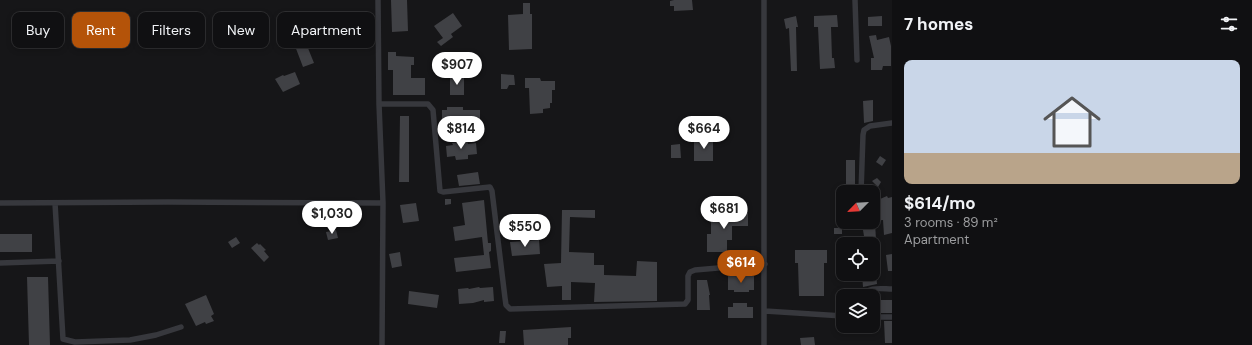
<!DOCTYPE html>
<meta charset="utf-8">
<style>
body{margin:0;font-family:"DM Sans",sans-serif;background:#1e1e20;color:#f1f3f6;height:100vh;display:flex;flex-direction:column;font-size:15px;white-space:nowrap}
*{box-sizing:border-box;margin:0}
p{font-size:13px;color:#9c9d9f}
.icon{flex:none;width:22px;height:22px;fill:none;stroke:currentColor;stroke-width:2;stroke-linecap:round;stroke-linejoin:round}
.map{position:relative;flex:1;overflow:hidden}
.panel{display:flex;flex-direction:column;background:#101012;width:360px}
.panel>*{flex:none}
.banner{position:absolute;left:12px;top:12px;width:380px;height:36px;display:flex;gap:8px}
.needle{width:26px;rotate:246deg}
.fabs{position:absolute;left:836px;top:185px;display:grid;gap:8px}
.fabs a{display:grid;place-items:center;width:44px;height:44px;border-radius:8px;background:#101012;box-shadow:0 2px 6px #0003,0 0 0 1px #303032;font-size:20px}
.price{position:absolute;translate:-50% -34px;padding:0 9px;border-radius:14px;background:#fff;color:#222;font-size:13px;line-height:26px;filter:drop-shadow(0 1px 2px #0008)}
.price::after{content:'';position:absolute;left:50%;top:24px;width:12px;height:9px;margin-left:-6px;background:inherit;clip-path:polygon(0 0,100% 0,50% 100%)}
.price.current{background:#b45309;color:#fff}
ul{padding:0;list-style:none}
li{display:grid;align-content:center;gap:8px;height:212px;padding:0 12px}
li span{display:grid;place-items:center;height:124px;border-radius:8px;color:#555}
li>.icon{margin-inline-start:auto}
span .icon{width:72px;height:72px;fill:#fffc;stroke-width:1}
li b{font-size:17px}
h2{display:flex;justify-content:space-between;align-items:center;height:48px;padding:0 12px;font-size:17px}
.chip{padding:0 14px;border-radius:8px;background:#101012;box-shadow:0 2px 6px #0003,0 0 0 1px #303032;font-size:14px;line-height:36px}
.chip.current{background:#b45309;color:#fff}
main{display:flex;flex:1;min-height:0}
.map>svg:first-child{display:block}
.building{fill:#404145}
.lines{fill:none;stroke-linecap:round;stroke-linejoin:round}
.street{stroke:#37383d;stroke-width:5.5}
</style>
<main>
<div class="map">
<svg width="892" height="345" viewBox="0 0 892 345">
<rect width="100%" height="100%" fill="#161618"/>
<!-- building -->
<path class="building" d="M391,0H407L408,31L392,32Z
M674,0H692L693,10L674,11V6H670V1Z
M523,3H530V14H532V49L509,50L508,15L523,14Z
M453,13L462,26L451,34L453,37L441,46L437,42L443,38L434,26Z
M837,15L838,27H831L832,58H834L835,68L820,69L818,27H814V16Z
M796,16L798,27H796L797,71H791L789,28L786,29L784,19Z
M882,16V26H868V17Z
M297,21L314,63L303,67L287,25Z
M876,35L877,40L889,37L891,46V66H883L882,70H871V58H874L869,36Z
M388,52H396V56L414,57V65H411V78H425V95H393V70H388Z
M295,72L300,84L283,92L275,79L283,75L284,76Z
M501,74L514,75L515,85H509L507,89H501Z
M450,77H464V95H450Z
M525,78H540L541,81H555V90H552V103H550V108L543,109V113L530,114L529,88H525Z
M873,100V121L864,123L863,101Z
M447,107H463V110H480V120H468V124H442V110H447Z
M400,116H409V182H399Z
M694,139H713V161H694Z
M467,141L468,144L476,143L477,154L468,155V159L456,160L455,156L447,157L446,146L453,145L452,143Z
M680,144L681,158H671V145Z
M880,156L886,160L882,166L876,162Z
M846,160H855V192H846Z
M478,172L480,184L459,186L457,175Z
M877,178L881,182L878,187L872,181Z
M887,196L888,198L892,197V233L884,235L883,220L873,221V202Z
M445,199H451V204L445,205Z
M484,200L488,243H491V251L489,252L491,268L456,272L454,258L484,255L482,237L455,241L453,227L465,225L462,203Z
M416,203L419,221L403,223L400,205Z
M562,210H595V218L570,217L569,252L594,253V265H604V275L636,276L637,261L657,262V301L594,302L595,283L571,282V300H562V286L547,287L544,264L561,263Z
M711,212L748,213V226H732V240H727V252H707V234H711Z
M875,222L876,240L865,242L862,224Z
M834,228H842V234H834Z
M336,230L338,238L328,240L326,232Z
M0,234H32V252H0Z
M236,237L240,243L232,248L228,242Z
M539,240L540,254L512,256L510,242Z
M257,243L259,245L260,244L266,250L264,251L269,257L264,262L251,248Z
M795,250H827V263H824V296H799L798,263H795Z
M400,252L402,266L392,268L389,254Z
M892,254V271H888L886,255Z
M862,274H876L877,284L863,287Z
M728,276H754V290H749V292H734V290H728Z
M27,277H48L50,345H29Z
M697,280H707L710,295H709L710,310H697Z
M479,287L480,288L493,287L494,301L484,302V300L473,303L459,304L458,289L468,288L469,289Z
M409,291L439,295L437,308L408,304Z
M206,295L214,314L211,316L214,321L206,324L205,322L196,326L185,304Z
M873,300H892V313H873Z
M733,303H747V307H753V318H728V307H733Z
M884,321H892V343H885Z
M571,327V338H568V345H524L523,330Z
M500,331H506L505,343H499Z
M814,337L815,345H801L800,338Z"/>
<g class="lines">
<!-- street -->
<path class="street" d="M378,0L379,104L383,203L382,345
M764,0V345
M855,0L857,60
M379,104H428L433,110L440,191L443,192L490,187L492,191L505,298L506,305L510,309L685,304L688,300V276L690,272L695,270L765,264
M861,192L863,135L864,130L870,126L892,123
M0,203L168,202L383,203
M55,203L63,339L75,342L130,340L156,335L181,327
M0,263L59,261
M863,296C868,286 882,289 892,289
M765,311L843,316
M873,317H892"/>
</g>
</svg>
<div class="fabs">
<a><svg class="needle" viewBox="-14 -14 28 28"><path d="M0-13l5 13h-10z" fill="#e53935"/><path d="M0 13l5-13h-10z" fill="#9c9d9f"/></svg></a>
<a><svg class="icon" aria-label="locate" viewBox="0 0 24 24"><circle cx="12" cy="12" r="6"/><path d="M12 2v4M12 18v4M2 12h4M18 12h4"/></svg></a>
<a><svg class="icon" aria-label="layers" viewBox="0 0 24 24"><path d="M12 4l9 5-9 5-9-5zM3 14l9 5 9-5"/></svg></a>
</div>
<b class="price" style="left:457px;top:86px">$907</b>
<b class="price" style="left:461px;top:150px">$814</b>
<b class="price" style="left:704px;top:150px">$664</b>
<b class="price" style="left:724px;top:230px">$681</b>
<b class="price" style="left:332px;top:235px">$1,030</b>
<b class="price" style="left:525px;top:248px">$550</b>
<b class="price current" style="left:741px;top:284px">$614</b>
<div class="banner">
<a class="chip">Buy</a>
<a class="chip current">Rent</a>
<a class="chip">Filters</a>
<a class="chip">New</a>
<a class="chip">Apartment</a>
</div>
</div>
<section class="panel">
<h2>7 homes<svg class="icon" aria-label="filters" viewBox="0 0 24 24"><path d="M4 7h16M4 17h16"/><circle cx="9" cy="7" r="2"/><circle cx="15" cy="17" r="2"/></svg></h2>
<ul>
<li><span style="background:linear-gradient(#c9d6e8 75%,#b9a48a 0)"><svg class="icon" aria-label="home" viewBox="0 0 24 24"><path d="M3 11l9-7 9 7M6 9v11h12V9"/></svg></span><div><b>$614/mo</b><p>3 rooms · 89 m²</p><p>Apartment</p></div></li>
</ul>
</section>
</main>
